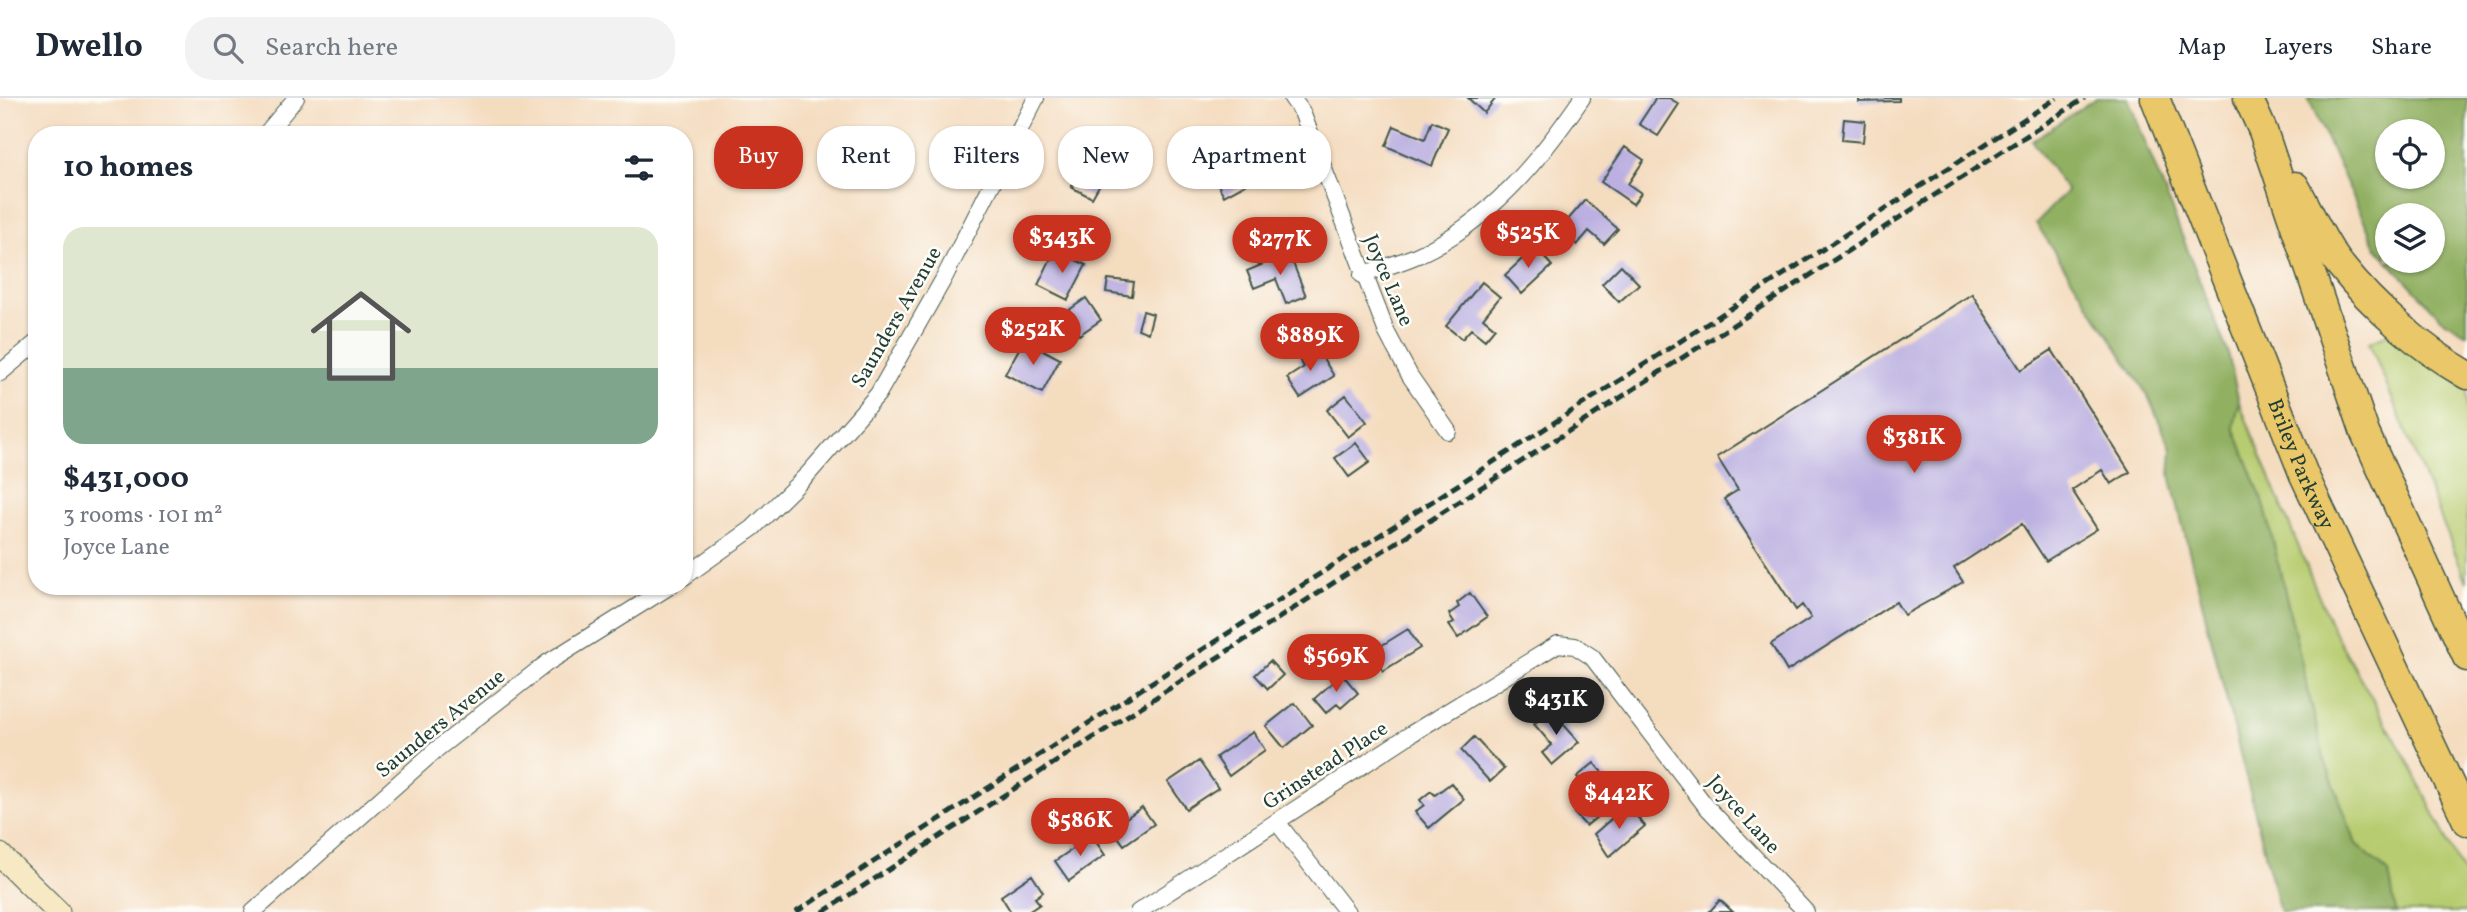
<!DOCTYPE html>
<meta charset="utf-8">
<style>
body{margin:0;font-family:Vollkorn,serif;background:#f2f2f3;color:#1f2937;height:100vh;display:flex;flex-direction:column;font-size:26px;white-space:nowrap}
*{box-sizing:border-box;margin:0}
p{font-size:23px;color:#747a83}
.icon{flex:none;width:38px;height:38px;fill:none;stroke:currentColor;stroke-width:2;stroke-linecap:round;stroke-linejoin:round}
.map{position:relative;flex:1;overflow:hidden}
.drawer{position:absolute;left:28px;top:28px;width:665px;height:469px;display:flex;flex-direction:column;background:#fff;border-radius:28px;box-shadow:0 2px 5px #0004}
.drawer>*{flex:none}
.hud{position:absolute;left:714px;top:28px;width:665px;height:63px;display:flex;gap:14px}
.fabs{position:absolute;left:2375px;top:21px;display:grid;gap:14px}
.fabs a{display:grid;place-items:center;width:70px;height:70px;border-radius:50%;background:#fff;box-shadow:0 2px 5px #0004;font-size:35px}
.price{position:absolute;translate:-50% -60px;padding:0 16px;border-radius:24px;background:#c8321e;color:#fff;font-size:23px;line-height:46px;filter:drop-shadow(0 2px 4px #0008)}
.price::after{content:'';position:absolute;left:50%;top:42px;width:21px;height:16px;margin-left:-10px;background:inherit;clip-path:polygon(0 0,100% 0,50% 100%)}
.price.on{background:#222;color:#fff}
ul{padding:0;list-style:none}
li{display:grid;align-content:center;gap:14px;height:371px;padding:0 35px}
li+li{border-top:2px solid #e0e1e3}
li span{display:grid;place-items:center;height:217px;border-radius:21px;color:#555}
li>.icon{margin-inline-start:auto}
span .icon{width:126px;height:126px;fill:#fffc;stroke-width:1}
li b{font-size:30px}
h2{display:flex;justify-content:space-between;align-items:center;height:84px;padding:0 35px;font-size:30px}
.chip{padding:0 24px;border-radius:28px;background:#fff;box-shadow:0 2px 5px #0004;font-size:24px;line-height:63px}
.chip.on{background:#c8321e;color:#fff}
header{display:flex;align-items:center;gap:42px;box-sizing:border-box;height:98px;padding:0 35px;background:#fff;border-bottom:2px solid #e0e1e3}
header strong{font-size:33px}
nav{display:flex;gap:38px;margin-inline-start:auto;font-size:24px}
.search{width:490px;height:63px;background:#f2f2f3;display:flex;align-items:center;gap:18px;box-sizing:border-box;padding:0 24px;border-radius:28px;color:#747a83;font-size:26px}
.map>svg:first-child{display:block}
.green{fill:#b7cc70;stroke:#6b8452;stroke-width:2}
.forest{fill:#91b062;stroke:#58764b;stroke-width:2;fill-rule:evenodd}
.building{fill:#bbb0e1}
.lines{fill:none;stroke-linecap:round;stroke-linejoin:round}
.minor-casing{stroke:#3f5549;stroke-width:18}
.secondary-casing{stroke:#3f5549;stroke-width:25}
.motorway-casing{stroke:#3f5549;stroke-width:31}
.minor{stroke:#fff;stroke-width:16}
.secondary{stroke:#f7e9c3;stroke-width:23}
.motorway{stroke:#eac769;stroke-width:28}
.rail{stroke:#1f3d34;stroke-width:5;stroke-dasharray:10 5;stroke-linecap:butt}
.labels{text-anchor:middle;stroke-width:5;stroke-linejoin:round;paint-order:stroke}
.street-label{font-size:21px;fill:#1f3d34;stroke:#fdfcf7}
</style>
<header>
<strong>Dwello</strong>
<div class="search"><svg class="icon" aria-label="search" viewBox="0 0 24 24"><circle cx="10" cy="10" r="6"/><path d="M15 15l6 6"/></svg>Search here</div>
<nav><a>Map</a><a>Layers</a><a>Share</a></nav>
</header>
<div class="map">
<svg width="2467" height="814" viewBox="0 0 2467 814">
<rect width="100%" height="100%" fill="#fdfcf7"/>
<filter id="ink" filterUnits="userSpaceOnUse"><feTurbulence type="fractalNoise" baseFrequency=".0143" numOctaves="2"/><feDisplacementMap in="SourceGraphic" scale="14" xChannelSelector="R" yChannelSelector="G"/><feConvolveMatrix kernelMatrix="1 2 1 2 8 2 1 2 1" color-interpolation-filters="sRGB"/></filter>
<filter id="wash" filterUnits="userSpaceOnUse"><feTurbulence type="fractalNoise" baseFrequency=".00686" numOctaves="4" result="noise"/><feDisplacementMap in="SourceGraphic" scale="28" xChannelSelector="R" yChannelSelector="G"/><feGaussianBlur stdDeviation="1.57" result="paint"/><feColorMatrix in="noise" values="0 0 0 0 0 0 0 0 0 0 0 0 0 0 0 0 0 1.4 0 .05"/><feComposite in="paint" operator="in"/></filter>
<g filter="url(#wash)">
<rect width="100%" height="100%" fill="#f4dcbf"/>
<!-- green -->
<path class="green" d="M2390,235L2467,290V484L2369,244Z
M2239,304L2332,530L2411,669L2467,783V814H2396L2389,775L2356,746L2324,660L2265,409L2234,329Z"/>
<!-- forest -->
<path class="forest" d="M2096,0H2128L2228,255L2239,304L2234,329L2265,409L2324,660L2356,746L2389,775L2396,814H2280L2170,377L2172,352L2148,298L2036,125L2067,93L2032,43Z
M2308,0H2467V236L2443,222L2388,163H2432V117H2387V161L2376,149ZM2387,33H2432V79H2387Z"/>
<g id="blocks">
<!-- building -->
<path class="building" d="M1468,0H1496L1484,15Z
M1656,0H1669L1679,6L1658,38L1639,26Z
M1859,0H1899V3L1859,4Z
M1844,21L1865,23L1863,44L1842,42Z
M1432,23L1448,30L1432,68L1386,48L1394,28L1425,41Z
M1095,47L1121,62L1115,73L1109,70L1092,100L1071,89Z
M1625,49L1644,62L1628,86L1641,95L1633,106L1601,84Z
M1237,52L1253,82L1224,98L1208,67Z
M1585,102L1618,131L1604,146L1589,133L1577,147L1560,131Z
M1535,149L1552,168L1522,196L1505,177Z
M1055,152L1086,167L1068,202L1038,187Z
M1289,155L1306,198L1286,206L1276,181L1254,190L1247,173Z
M1621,167L1639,186L1619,204L1602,186Z
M1108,181L1134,184L1132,198L1106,194Z
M1482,184L1500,199L1483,220L1495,230L1485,242L1471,231L1462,241L1446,228Z
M1972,196L2021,272L2052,252L2130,374L2111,386L2102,372L2072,392L2097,431L2046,463L2022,426L1954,470L1963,484L1904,517L1896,504L1787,573L1771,546L1811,520L1802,507L1796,512L1724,401L1738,392L1717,359Z
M1086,200L1101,222L1079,237L1065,215Z
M1143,213L1153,216L1148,235L1138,231Z
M1024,242L1060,261L1042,295L1005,276Z
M1316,249L1334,278L1300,300L1287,280L1304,269L1298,260Z
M1346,297L1367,324L1348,339L1327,312Z
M1356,345L1370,364L1349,379L1335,360Z
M1470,495L1487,519L1458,540L1449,527L1454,524L1449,516L1459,509L1457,505Z
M1408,531L1420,550L1383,573L1371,554Z
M1270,563L1283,577L1268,591L1255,577Z
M1342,576L1358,595L1341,610L1337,606L1326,615L1314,601Z
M1295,605L1312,627L1284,650L1266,628Z
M1551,612L1579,644L1552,667L1542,655L1552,647L1534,626Z
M1253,634L1265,652L1229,678L1216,659Z
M1474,639L1504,671L1490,684L1461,652Z
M1199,663L1218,690L1186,711L1168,684Z
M1594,665L1622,698L1586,728L1574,715L1593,699L1577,679Z
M1451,685L1464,701L1429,730L1415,714L1424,707L1420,702L1431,693L1435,697Z
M1627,707L1645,728L1609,759L1594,736Z
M1142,709L1154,726L1124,747L1112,730Z
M1092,738L1105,757L1069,783L1055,763Z
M1032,777L1043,794L1035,800L1040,806L1028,814H1011L1001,798Z
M1720,802L1733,814H1709Z"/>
</g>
</g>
<g filter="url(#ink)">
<use href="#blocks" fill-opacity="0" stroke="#3f5549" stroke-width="2"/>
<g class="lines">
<defs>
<path id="minor" d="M1292,0L1302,14L1387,235L1410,278L1448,333
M265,37L296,0
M1362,177C1381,170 1400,165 1418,157C1489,124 1539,63 1582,0
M0,275L37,244
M684,479L753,430L808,376L878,296L943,182L1036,0
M1277,724L1347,814
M253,814L437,651L547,565L670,488
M1138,814L1411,636L1558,546L1575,548L1592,559L1705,707L1806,814"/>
<path id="secondary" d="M0,757L58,814"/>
<g id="motorway">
<path id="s1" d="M2155,0L2304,377L2467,723"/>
<path d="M2248,0L2263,33L2365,335L2467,559"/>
<path d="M2295,88C2310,114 2322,145 2341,168C2373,209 2422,251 2467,277"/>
</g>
</defs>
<!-- minor casing -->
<use href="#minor" class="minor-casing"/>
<!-- secondary casing -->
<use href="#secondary" class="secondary-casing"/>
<!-- motorway casing -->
<use href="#motorway" class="motorway-casing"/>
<!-- minor -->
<use href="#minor" class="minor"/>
<!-- secondary -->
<use href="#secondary" class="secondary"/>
<!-- motorway -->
<use href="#motorway" class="motorway"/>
<!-- rail -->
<path class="rail" d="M796,814L2057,0
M823,814L2085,0"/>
</g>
</g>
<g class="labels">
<!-- street labels -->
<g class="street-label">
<text transform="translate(1389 182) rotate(67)" y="7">Joyce Lane</text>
<text transform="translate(896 219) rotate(-60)" y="7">Saunders Avenue</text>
<text dy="7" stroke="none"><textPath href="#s1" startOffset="394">Briley Parkway</textPath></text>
<text transform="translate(440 625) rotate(-39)" y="7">Saunders Avenue</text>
<text transform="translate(1325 667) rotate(-33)" y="7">Grinstead Place</text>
<text transform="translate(1744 716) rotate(48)" y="7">Joyce Lane</text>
</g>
</g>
</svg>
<div class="fabs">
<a><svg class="icon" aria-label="locate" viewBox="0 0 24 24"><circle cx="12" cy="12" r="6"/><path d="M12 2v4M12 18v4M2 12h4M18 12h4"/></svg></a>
<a><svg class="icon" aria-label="layers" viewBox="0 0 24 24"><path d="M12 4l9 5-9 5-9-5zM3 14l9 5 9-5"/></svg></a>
</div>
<b class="price" style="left:1528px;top:172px">$525K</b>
<b class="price" style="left:1062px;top:177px">$343K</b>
<b class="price" style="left:1280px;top:179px">$277K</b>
<b class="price" style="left:1033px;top:269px">$252K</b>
<b class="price" style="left:1310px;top:275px">$889K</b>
<b class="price" style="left:1914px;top:377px">$381K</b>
<b class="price" style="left:1336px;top:596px">$569K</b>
<b class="price on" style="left:1556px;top:639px">$431K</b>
<b class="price" style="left:1619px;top:733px">$442K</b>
<b class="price" style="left:1080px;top:760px">$586K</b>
<div class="hud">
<a class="chip on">Buy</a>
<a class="chip">Rent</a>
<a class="chip">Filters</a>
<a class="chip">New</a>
<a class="chip">Apartment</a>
</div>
<section class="drawer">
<h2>10 homes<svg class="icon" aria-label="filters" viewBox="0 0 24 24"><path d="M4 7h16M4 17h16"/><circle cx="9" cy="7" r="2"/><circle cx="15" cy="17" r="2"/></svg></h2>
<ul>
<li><span style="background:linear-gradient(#dfe7d0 65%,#7fa58c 0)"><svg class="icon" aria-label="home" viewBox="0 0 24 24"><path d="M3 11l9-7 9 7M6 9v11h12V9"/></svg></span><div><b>$431,000</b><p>3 rooms · 101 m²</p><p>Joyce Lane</p></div></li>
</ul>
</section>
</div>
